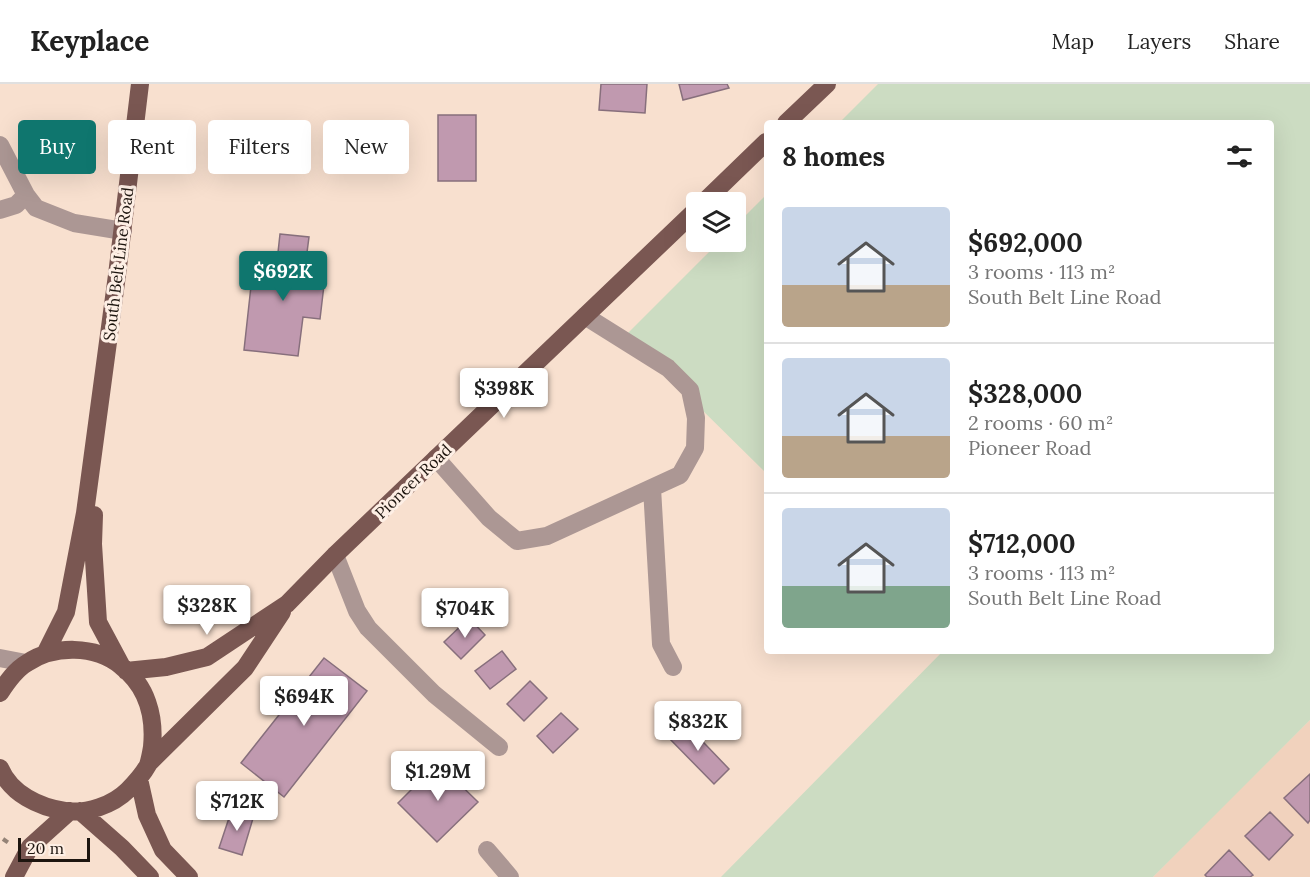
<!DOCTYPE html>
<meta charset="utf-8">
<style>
body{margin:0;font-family:Lora,serif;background:#f6f6f6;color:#222;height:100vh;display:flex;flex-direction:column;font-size:22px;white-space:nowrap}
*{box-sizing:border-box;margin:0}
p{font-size:20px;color:#767676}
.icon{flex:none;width:33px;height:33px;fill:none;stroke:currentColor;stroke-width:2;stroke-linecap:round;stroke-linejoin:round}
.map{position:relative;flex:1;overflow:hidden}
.panel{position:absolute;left:764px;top:36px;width:510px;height:534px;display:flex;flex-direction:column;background:#fff;border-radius:6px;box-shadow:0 6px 24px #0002}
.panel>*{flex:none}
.guide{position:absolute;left:18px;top:36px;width:570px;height:54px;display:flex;gap:12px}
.tools{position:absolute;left:686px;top:108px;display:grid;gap:12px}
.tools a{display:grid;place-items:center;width:60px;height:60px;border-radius:6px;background:#fff;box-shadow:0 6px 24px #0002;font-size:30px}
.scale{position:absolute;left:18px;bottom:15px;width:72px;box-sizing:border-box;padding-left:6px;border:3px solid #1d150f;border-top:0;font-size:16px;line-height:21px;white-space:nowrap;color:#1d150f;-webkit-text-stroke:4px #feefe5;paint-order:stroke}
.price{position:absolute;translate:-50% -51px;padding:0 14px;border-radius:6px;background:#fff;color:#222;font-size:20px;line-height:39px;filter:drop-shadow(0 2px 3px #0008)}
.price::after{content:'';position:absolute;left:50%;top:36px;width:18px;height:14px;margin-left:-9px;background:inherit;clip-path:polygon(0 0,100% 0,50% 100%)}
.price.on{background:#0f766e;color:#fff}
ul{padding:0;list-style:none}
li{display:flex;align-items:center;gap:18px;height:150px;padding:0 18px}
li+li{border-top:2px solid #e0e0e0}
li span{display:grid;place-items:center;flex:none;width:168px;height:120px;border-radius:6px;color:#555}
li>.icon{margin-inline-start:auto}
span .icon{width:72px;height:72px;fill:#fffc;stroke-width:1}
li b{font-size:26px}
h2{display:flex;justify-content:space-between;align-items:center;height:72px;padding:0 18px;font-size:26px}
.tag{padding:0 21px;border-radius:6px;background:#fff;box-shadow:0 6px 24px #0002;font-size:21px;line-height:54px}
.tag.on{background:#0f766e;color:#fff}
header{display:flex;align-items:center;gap:36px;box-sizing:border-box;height:84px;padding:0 30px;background:#fff;border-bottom:2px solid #e0e0e0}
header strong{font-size:28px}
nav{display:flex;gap:33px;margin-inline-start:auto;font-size:21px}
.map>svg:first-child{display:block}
.built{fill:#f1d2bd}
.green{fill:#ccdcc2}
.building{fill:#c099af;stroke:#876f7c;stroke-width:1.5}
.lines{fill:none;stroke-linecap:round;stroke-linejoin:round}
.path{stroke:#948377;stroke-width:4;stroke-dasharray:6 3;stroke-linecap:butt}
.minor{stroke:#ac9794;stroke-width:18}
.major{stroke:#7a5752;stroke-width:18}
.labels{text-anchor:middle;stroke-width:6;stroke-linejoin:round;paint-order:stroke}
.street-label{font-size:16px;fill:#1d150f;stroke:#feefe5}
</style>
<header>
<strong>Keyplace</strong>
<nav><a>Map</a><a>Layers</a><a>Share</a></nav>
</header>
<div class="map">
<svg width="1310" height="793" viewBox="0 0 1310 793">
<rect width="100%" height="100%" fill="#f8e0cf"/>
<!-- built -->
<path class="built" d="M1310,636V793H1153L1216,729Z"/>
<!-- green -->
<path class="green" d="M878,0H1310V636L1153,793H721L943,567H1270V39H839Z
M766,111V389L626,251L719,158H735V142Z"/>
<!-- building -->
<path class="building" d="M601,0H647L645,29L599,26Z
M679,0H727L729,4L683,16Z
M438,31H476V97H438Z
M280,150L309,153L303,199L324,201L320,235L303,233L298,272L244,266L252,193L275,196Z
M469,534L485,551L461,575L444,558Z
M502,567L516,585L490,605L475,587Z
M324,574L367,607L284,713L241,679Z
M530,597L547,614L524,637L507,620Z
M561,629L578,645L553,669L537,652Z
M682,636L729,685L714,700L666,651Z
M438,679L478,718L437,758L398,719Z
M1310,690V736L1308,739L1284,714Z
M232,725L254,731L242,771L219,764Z
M1270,728L1293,751L1269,776L1245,752Z
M1229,766L1253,791L1250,793H1207L1205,791Z"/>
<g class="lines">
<!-- path -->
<path class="path" d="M3,755L10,760"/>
<!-- minor -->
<path class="minor" d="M0,61L26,111L16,121L0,126
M26,111L36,124L74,139L123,147
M436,374L489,434L517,457L547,452L680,391L695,364L696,334L690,306L668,284L585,232
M652,404L661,560L673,583
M335,471L357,527L368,544L434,610L499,663
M0,574L26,579
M487,766L510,793"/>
<!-- major -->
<path class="major" d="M786,39L827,0
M704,118L766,58
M94,431L93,460L98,538L121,581
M45,570L66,528L85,429L117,191L140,0
M126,587L166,583L207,573L287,520L335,471L696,126
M0,609C7,598 15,586 27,579C54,561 95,561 121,582C147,602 155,632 152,663C151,669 150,675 148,681C143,690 136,698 128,706C113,721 87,730 65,727C39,723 11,710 0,684
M149,679L245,584L282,528
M139,695L147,731L163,766L189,793
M80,727L122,764L150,793
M14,793L30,763L70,727"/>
</g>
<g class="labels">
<!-- street labels -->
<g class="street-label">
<text transform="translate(118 180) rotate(-83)" y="6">South Belt Line Road</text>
<text transform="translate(413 397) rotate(-44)" y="6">Pioneer Road</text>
</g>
</g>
</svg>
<div class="tools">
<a><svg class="icon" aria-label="layers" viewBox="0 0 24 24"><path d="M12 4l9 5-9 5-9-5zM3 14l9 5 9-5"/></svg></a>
</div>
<div class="scale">20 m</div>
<b class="price on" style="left:283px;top:218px">$692K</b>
<b class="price" style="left:504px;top:335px">$398K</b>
<b class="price" style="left:207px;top:552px">$328K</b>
<b class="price" style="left:465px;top:555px">$704K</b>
<b class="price" style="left:304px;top:643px">$694K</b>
<b class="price" style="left:698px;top:668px">$832K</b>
<b class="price" style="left:438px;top:718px">$1.29M</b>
<b class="price" style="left:237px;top:748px">$712K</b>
<div class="guide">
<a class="tag on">Buy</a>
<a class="tag">Rent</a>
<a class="tag">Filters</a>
<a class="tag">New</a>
</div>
<section class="panel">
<h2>8 homes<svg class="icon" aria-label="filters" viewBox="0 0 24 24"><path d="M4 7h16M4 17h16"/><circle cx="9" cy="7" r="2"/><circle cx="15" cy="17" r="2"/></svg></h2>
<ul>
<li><span style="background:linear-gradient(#c9d6e8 65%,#b9a48a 0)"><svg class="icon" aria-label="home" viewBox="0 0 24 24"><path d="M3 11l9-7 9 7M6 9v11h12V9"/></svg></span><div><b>$692,000</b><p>3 rooms · 113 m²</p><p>South Belt Line Road</p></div></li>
<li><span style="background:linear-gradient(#c9d6e8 65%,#b9a48a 0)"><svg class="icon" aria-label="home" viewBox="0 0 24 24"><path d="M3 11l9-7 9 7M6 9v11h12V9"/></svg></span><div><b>$328,000</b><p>2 rooms · 60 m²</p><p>Pioneer Road</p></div></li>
<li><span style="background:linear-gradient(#c9d6e8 65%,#7fa58c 0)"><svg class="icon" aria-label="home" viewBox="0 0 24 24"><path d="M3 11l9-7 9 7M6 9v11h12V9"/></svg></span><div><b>$712,000</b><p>3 rooms · 113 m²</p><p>South Belt Line Road</p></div></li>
</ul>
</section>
</div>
